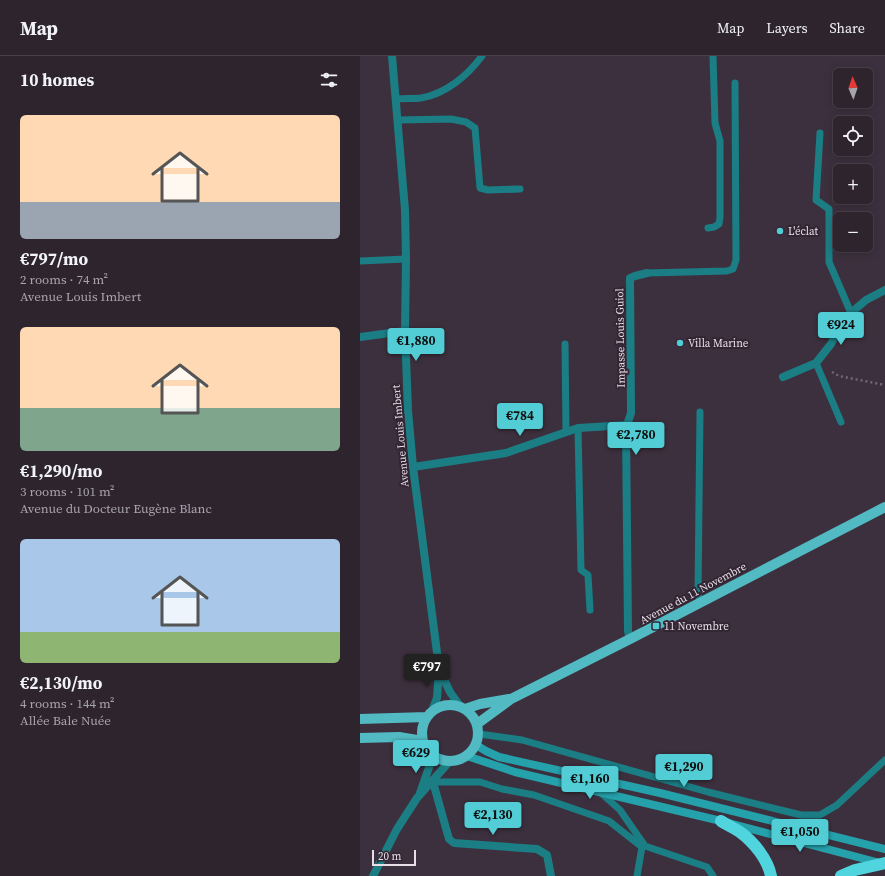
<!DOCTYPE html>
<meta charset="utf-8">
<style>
body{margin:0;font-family:"Source Serif 4",serif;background:#362c36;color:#f1f3f6;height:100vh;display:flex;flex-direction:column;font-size:15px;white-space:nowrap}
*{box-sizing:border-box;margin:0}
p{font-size:13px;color:#a7a4aa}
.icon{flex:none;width:22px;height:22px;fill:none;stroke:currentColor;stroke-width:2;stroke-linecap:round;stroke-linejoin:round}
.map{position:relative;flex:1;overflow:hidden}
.side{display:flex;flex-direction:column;background:#2e242e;width:360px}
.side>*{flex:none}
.needle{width:26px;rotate:358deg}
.tools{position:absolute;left:473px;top:12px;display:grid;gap:8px}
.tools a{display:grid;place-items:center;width:40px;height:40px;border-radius:6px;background:#2e242e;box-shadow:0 2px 10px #0003,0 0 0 1px #49414a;font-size:20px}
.scale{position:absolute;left:12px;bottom:10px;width:44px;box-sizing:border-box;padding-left:4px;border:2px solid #e7dee7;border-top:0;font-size:11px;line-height:14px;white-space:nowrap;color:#e7dee7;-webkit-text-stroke:3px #332634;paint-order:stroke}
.price{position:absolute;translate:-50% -34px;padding:0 9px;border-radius:4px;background:#52ccd5;color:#111;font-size:13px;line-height:26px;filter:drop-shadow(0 1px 2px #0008)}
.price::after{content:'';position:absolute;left:50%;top:24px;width:12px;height:9px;margin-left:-6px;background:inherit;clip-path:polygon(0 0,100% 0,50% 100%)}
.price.on{background:#222;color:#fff}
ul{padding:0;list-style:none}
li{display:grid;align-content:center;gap:8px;height:212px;padding:0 20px}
li span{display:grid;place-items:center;height:124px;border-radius:6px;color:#555}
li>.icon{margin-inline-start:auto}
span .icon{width:72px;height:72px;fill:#fffc;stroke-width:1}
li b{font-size:17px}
h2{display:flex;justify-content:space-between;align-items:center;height:48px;padding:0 20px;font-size:17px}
header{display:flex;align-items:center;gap:24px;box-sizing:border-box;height:56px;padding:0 20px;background:#2e242e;border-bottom:1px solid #49414a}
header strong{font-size:19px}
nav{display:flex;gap:22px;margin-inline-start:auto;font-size:14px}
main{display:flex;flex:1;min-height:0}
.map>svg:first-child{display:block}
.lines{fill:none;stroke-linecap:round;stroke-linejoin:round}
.path{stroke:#746875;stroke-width:2.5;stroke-dasharray:2 3;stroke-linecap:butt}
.lane{stroke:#1b7e85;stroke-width:7}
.street{stroke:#1b7e85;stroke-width:8}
.secondary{stroke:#24a1ab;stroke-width:8}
.primary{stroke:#51bac2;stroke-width:10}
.highway{stroke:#50d4de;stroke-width:12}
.poi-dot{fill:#52ccd5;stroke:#332634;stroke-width:1.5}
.labels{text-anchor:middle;stroke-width:4;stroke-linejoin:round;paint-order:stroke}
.poi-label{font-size:11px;fill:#e7dee7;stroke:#332634;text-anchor:start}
.street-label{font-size:11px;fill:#e7dee7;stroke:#332634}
</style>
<header>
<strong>Map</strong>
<nav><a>Map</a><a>Layers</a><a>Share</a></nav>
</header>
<main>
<section class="side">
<h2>10 homes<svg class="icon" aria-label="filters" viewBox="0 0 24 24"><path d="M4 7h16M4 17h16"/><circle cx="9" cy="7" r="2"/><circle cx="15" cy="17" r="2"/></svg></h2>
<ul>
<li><span style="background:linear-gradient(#ffd9b3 70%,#9aa5b1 0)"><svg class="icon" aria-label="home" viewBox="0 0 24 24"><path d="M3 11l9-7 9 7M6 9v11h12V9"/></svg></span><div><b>€797/mo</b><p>2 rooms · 74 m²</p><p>Avenue Louis Imbert</p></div></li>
<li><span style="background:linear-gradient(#ffd9b3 65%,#7fa58c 0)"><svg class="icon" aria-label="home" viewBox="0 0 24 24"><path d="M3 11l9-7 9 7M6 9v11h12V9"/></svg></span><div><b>€1,290/mo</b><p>3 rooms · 101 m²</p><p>Avenue du Docteur Eugène Blanc</p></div></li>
<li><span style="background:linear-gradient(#a9c7e8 75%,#8fb573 0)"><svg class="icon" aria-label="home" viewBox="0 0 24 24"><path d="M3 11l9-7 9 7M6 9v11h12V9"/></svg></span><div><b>€2,130/mo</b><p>4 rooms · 144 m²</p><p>Allée Bale Nuée</p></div></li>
</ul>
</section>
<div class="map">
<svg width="525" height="820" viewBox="0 0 525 820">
<rect width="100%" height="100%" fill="#3d303e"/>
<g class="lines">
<!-- path -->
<path class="path" d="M472,316L479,320L525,329"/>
<!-- lane -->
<path class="lane" d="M36,43C44,42 53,43 61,42C86,38 108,19 122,0
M38,64L91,63L106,66L115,72L120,132L128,134L160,133
M460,77L456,144L469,153V206L491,257
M348,172L354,171L359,168L360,162V85L355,67L353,0
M0,205L46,203
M287,217L367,215L373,213L376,204L375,27
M205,288L206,376
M456,307L481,366
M340,356L338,539L341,546
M218,372L221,514L228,519L230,554
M119,678L162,684L348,736L441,759H460L477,749L525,704
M73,726H120L142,733L174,739L249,765L282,791
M241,737L260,754L285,790L347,811L353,820
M277,820L282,791"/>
<!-- street -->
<path class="street" d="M32,0L45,154L46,203L45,275L48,354L53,411L79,612L77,642L72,655
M0,281L45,275
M423,321L456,307L471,288L484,263L506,244L525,234
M53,411L146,397L218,372L267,369
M270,583L268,575L266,372L271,357L270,222L275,220L287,217
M79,613L90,636L100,650
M73,726L89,783L94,787L177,793L187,799L191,820
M60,737L73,700
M13,820L37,773L57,742L89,706"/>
<!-- secondary -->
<path class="secondary" d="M116,689L126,695L139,701L300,737L525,793
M107,700L155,716L361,765L520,807"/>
<!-- primary -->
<path class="primary" d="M62 677a28 28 0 1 1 56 0a28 28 0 1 1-56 0Z
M105,653L120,648L149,643
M0,663L67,661
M117,668L151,643L270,583L525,451
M0,682L39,681L63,685"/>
<!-- highway -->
<path class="highway" d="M361,765C367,769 374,772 380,776C394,786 408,804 411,820
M481,820L495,814L525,807"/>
</g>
<!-- markers -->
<g class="poi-dot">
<circle cx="420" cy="175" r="4"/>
<circle cx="320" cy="287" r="4"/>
<rect x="292" y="566" width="8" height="8" rx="2"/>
</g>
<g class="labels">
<!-- poi labels -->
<g class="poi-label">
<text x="428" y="179">L'éclat</text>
<text x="328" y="291">Villa Marine</text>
<text x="304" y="574">11 Novembre</text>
</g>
<!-- street labels -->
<g class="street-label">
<text transform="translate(260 282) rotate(-91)" y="4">Impasse Louis Guiol</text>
<text transform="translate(40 380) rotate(-95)" y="4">Avenue Louis Imbert</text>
<text transform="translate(333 537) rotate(-28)" y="4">Avenue du 11 Novembre</text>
</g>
</g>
</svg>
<div class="tools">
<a><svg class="needle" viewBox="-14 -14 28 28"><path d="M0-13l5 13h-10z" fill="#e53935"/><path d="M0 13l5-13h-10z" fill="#a7a4aa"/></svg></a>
<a><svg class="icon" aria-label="locate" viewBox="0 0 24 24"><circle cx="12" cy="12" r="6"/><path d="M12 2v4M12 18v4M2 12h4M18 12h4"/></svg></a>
<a>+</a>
<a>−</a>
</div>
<div class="scale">20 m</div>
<b class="price" style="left:481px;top:290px">€924</b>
<b class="price" style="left:56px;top:306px">€1,880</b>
<b class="price" style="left:160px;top:381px">€784</b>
<b class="price" style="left:276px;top:400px">€2,780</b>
<b class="price on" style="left:67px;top:632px">€797</b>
<b class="price" style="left:56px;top:718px">€629</b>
<b class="price" style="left:324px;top:732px">€1,290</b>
<b class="price" style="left:230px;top:744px">€1,160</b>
<b class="price" style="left:133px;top:780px">€2,130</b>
<b class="price" style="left:440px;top:797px">€1,050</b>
</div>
</main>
